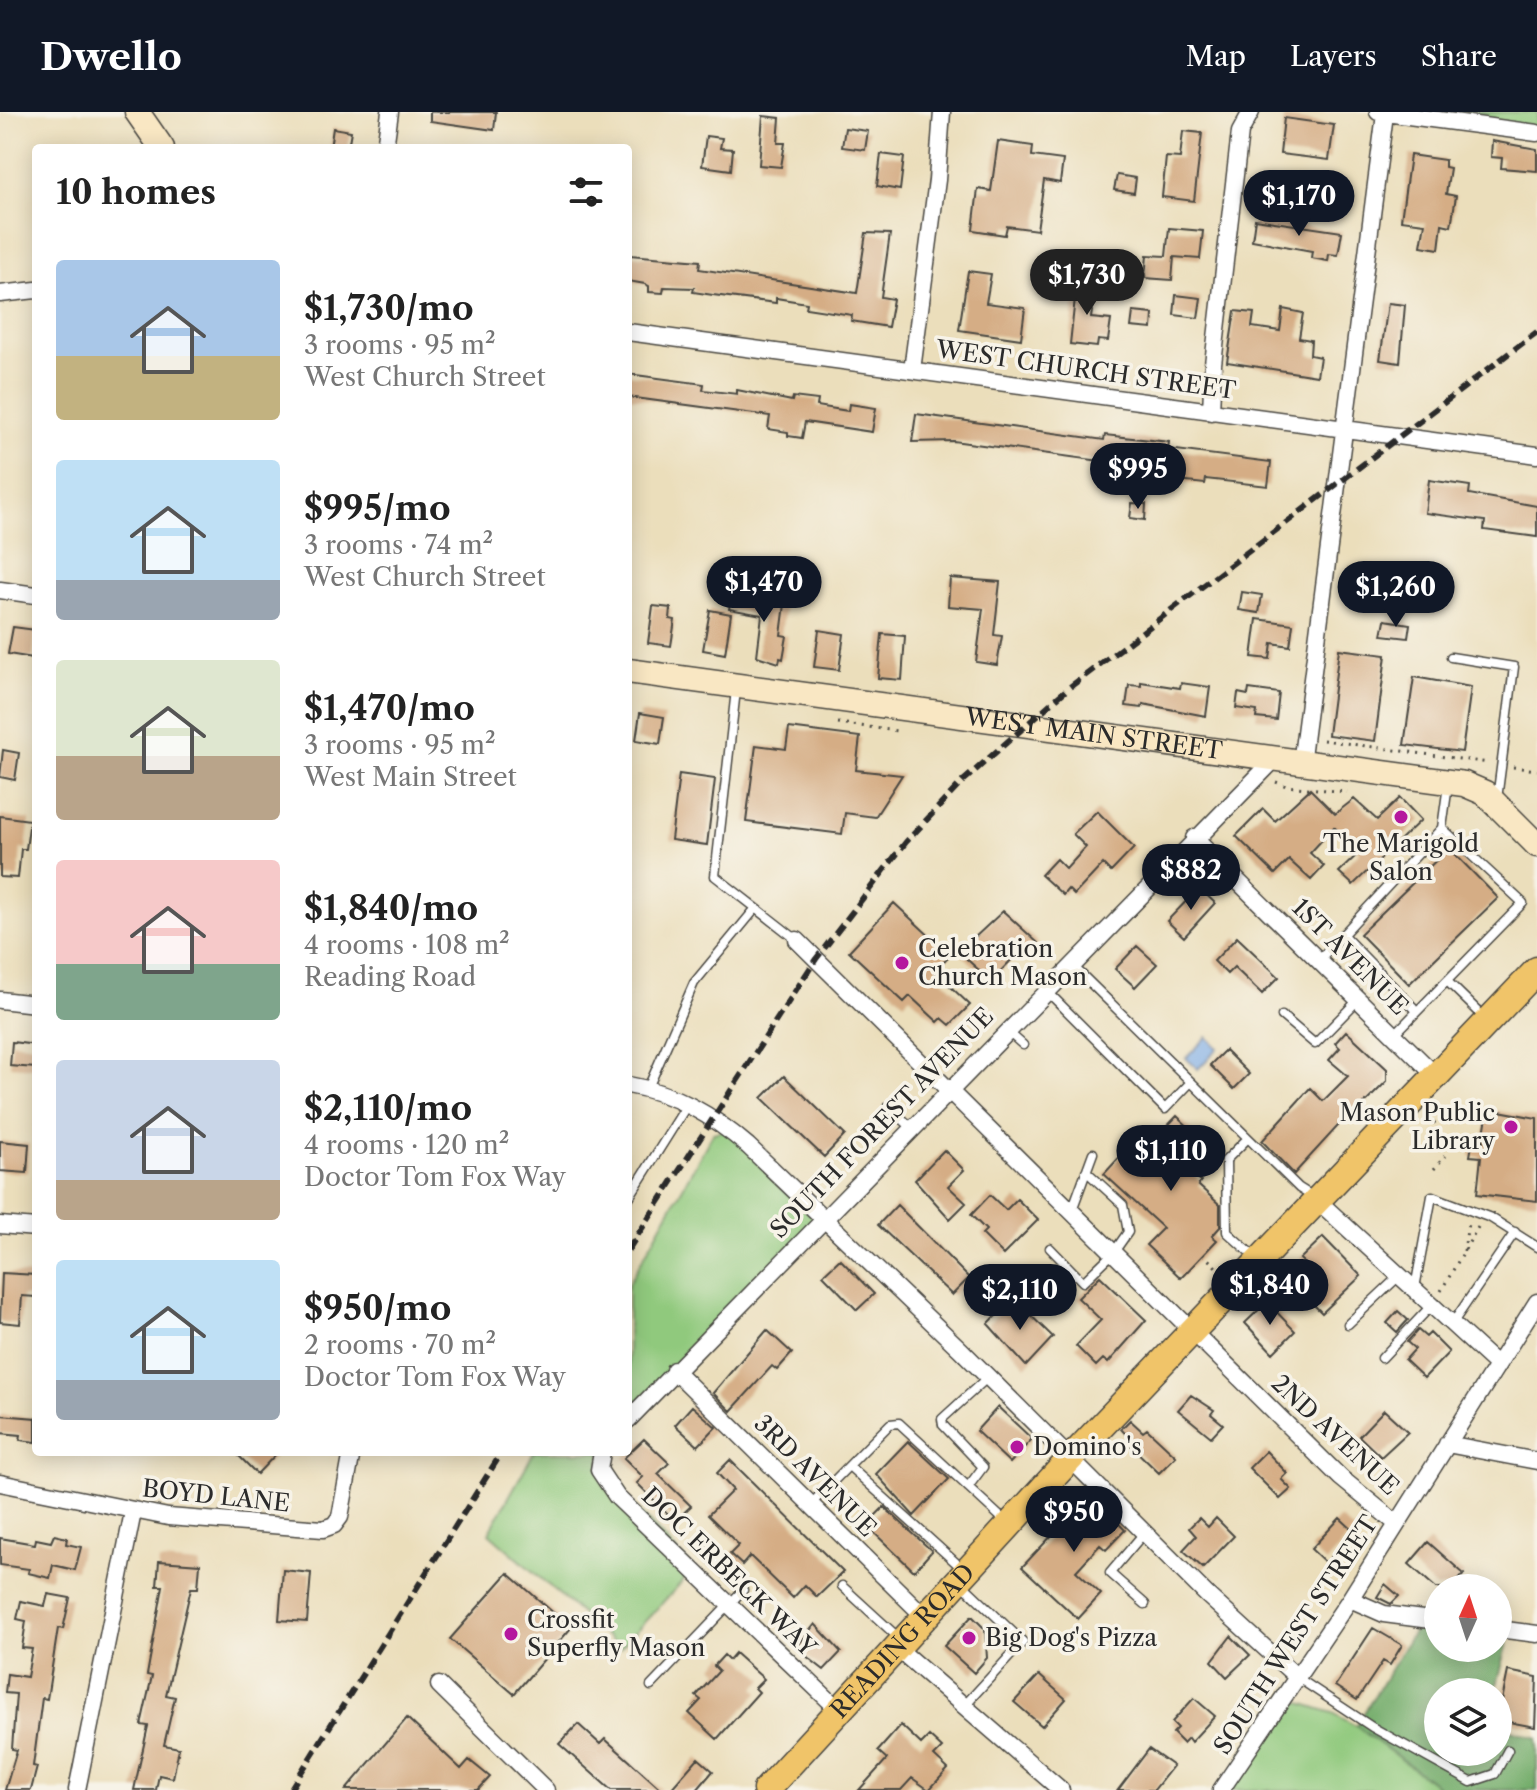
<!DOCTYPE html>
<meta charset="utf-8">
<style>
body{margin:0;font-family:"Libre Caslon Text",serif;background:#f2f2f2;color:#222;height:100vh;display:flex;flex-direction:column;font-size:30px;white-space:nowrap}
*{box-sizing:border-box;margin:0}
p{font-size:26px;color:#767676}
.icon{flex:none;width:44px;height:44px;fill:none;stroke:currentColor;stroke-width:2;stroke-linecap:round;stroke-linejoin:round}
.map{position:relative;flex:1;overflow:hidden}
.drawer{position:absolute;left:32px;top:32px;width:600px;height:1312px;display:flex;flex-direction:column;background:#fff;border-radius:8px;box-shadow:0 4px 20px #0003}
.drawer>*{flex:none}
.needle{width:52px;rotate:3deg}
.fabs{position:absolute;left:1424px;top:1462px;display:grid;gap:16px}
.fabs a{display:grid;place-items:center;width:88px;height:88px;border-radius:50%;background:#fff;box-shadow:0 4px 20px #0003;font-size:40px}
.price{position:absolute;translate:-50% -68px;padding:0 18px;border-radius:28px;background:#111827;color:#fff;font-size:26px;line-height:52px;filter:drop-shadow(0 2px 4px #0008)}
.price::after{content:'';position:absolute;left:50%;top:48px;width:24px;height:18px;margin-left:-12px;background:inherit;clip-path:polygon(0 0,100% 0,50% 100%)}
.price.on{background:#222;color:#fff}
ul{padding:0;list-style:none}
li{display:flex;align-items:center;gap:24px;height:200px;padding:0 24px}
li span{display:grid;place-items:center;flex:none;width:224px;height:160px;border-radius:8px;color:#555}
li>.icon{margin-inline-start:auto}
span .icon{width:96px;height:96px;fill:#fffc;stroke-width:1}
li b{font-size:34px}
h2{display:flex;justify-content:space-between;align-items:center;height:96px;padding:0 24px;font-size:34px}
header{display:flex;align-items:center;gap:48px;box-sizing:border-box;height:112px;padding:0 40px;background:#111827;color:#fff}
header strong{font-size:38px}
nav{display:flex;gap:44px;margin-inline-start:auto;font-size:28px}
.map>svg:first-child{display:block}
.green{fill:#90c97d;stroke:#5e7a54;stroke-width:2}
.forest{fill:#74ad6c;stroke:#506c4c;stroke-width:2}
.water{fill:#7cabe6;stroke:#546b88;stroke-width:2}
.building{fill:#d5ad85}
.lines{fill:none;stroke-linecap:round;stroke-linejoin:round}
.service-casing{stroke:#484641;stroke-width:11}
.minor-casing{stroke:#484641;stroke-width:19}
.secondary-casing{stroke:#484641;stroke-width:27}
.primary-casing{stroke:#484641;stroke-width:29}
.path{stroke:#484641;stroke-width:3;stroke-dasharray:2 6;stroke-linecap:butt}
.service{stroke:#fff;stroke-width:8}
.minor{stroke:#fff;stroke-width:16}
.secondary{stroke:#f9e7c3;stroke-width:24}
.primary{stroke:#f0c469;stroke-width:26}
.rail{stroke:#2b2b2b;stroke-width:6;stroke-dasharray:12 6;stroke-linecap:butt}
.poi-dot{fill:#b5179e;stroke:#f7f3e8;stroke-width:3}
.labels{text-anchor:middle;stroke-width:7;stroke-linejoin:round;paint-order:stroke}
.street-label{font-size:24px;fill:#2b2b2b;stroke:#f7f3e8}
.poi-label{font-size:24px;fill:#2b2b2b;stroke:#f7f3e8;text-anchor:start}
</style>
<header>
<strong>Dwello</strong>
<nav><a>Map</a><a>Layers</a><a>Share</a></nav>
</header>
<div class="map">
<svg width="1537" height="1678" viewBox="0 0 1537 1678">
<rect width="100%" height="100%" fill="#f7f3e8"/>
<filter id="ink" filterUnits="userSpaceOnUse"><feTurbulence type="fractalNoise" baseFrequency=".0125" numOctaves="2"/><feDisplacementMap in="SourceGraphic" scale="16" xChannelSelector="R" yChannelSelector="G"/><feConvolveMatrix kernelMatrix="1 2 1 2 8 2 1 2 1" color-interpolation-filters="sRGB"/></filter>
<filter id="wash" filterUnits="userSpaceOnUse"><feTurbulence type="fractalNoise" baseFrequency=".006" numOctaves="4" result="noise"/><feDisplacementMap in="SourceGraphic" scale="32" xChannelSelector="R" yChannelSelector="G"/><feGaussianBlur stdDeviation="1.8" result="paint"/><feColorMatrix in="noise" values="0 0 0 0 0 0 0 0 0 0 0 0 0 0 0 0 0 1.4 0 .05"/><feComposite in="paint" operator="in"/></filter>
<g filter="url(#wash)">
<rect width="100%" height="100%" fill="#ebdebb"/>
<!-- green -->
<path class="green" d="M1386,0H1537V20Z
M728,1017L823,1105L628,1309V1173L713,1021Z
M534,1340H602L599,1358L694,1457L620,1536L489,1421Z
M1285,1586L1333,1601L1356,1614L1443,1678H1220Z"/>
<!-- forest -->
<path class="forest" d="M1421,1507L1438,1509V1536H1498V1517L1511,1519L1495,1580H1438V1640H1498V1614L1537,1626V1678H1443L1356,1614Z"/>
<!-- water -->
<path class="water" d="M1207,925L1218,936L1198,957L1186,946Z"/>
<g id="blocks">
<!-- building -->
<path class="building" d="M430,0H496L494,18L430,9Z
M763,4L780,6L778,31H785L781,55L759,53Z
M1284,6L1334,13L1329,48L1280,42Z
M333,16L351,19L348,36H330Z
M845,16L868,19L865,38L842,35Z
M1183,19L1202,21L1194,89L1162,85L1166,45L1180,46Z
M706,24L722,26L720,36L733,37L731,58L702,54Z
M998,29L1033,34L1032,44L1063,48L1060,71L1044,68L1037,118L1007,114L1005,123L973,118L978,77L991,79Z
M1492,29L1537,37V59L1501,56L1502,46L1491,45Z
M881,42L904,45L900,78L877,74Z
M1410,43L1445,48V55L1450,56L1446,82L1456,84L1451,114L1442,112L1439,137L1421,134L1425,111L1401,108Z
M1117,63L1136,66L1134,81L1114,78Z
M1255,107L1342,120L1338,143L1329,142L1328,149L1311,146L1312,139L1252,128Z
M1169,116L1203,119L1200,147L1174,145L1172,168L1145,166L1147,143L1166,144Z
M866,121L890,122L881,185L893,187L888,215L851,209L852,203L806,196L807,191L776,186V191L713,183L693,180L694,176L664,175L663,181L649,180V174L645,172L628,169L630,143L700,149L699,157L857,181Z
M968,159L991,162L986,191L1025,196L1021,227L959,218Z
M1073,167L1096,170L1091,206L1111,208L1108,229L1098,228L1097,235L1070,232L1075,186H1071Z
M1176,183L1201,186L1198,206L1174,203Z
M1388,191L1405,193L1400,251L1380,248Z
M1283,197L1303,201L1299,226L1311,228L1310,243L1320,245L1317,264L1227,250L1235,199L1254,201L1252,215L1280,219Z
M1133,200L1153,202L1152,217L1131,215Z
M628,262L704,272L703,278L737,282V278L792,289L793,285L818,288L817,294L848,299L849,292L876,296L872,320L805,310L802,326L788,324V320L768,317L770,304L628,285Z
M916,302L1104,328L1105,323L1169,330L1168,337L1271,350L1268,374L1206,367L1205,372L1159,367L1157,376L1143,374L1145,355L953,329L912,330Z
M1429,368L1470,374L1469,382L1537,394V425L1484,418L1485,409L1425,401Z
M1132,391L1146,392L1145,408L1130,406Z
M1352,455L1391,459L1388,484L1345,477L1347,458Z
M950,466L1000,470L994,523L1002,524L997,553L976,550L983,497L948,494Z
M733,477L749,480L748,488L785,492L781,523L787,524L783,547L780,546L779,551L757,544L762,503L729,497Z
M1242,480L1262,483L1259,501L1239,498Z
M653,494L671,496L670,507L675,508L671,534L648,531Z
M710,498L731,502L725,542L703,538Z
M1257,507L1293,512L1290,534L1272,531L1270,547L1252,545Z
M1385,508L1410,512L1408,526L1382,523Z
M13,515L36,518L33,546L8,542Z
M819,518L844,522L839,558L814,555Z
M882,522L905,524L902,568L878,566Z
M1339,537L1386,543L1375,629L1328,623Z
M1414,565L1471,575L1462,640L1404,633Z
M1141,570L1180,576L1181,571L1210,575L1206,604L1143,592L1142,596L1126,594L1129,573L1141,574Z
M1249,577L1279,581L1276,608L1256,606L1257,599L1236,596L1238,581L1248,583Z
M640,601L664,605L660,632L636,628Z
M789,616L860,625L856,658L902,663L875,705L845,701L842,722L746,710L756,633L786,637Z
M3,638L19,641L15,668L0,665Z
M679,662L715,667L707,733L671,728Z
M1310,677L1335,702L1354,687L1377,708L1400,686L1421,708L1353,773L1339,760L1360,740L1334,715L1310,741L1324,754L1311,768L1289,748L1275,762L1236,724L1263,697L1275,709Z
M1097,699L1134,736L1111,760L1103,752L1074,783L1068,777L1063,783L1041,763L1056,747L1066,757L1086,735L1073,722Z
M0,704L30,708L26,737H21L18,766L0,765Z
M1449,736L1498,786L1409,872L1360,822Z
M1199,776L1215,791L1184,825L1167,809Z
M894,791L950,843L934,859L970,893L950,913L942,906L938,910L910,884L904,890L849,839Z
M1003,799L1038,831L1023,846L1018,841L991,869L959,840Z
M1237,825L1279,865L1262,882L1234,855L1227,862L1214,849Z
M1137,834L1157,852L1135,875L1115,857Z
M1346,919L1387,957V969L1349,1007L1347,1004L1294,1062L1262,1029L1310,976L1323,989L1348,964L1329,948L1340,936L1335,931Z
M12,930L36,933V956L10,954Z
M1225,938L1249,962L1234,977L1210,953Z
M784,964L845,1023L824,1045L762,986Z
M1488,997L1537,1006V1089L1477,1082L1481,1045L1470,1044L1473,1027L1483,1029Z
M1177,1004L1214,1039L1192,1062L1201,1069L1198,1073L1220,1093V1115L1212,1124L1217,1128L1181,1166L1146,1133L1163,1116L1104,1062L1143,1020L1153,1029Z
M0,1029L29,1032L27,1061L0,1059Z
M944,1038L964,1058L948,1074L966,1091L950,1107L915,1068Z
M990,1083L1006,1098L1017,1087L1038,1108L1003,1143L982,1122L986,1118L971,1103Z
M897,1093L969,1166L952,1183L878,1113Z
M1323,1125L1361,1164L1322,1201L1306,1185L1322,1169L1300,1147Z
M840,1147L874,1182L857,1198L823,1163Z
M2,1161L36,1163V1185L22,1184L20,1212L0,1210Z
M1100,1164L1146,1208L1108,1251L1103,1247L1096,1254L1076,1234L1101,1208L1078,1186Z
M1013,1186L1053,1225L1026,1254L988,1212Z
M1267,1190L1295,1219L1273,1241L1245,1211Z
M1398,1199L1408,1208L1397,1220L1387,1211Z
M767,1218L792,1241L777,1258L772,1254L731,1299L713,1281Z
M1418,1218L1426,1225L1430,1221L1449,1240L1424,1266L1405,1248L1415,1237L1407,1230Z
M1191,1283L1214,1298L1211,1302L1223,1312L1211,1325L1178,1298Z
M692,1294L716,1315L698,1334L675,1313Z
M998,1295L1032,1327L1010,1351L976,1319Z
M1384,1298L1408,1320L1381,1345L1359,1324Z
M0,1303L36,1306V1330L20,1328L21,1323L0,1321Z
M1130,1308L1143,1320L1147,1317L1176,1344L1159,1361L1131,1334L1134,1331L1121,1317Z
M644,1327L669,1351L658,1362L691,1394L675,1409L637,1371L643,1365L624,1346Z
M908,1329L949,1367L914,1404L876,1362Z
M1266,1339L1287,1361L1281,1367L1291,1377L1280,1387L1249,1356Z
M235,1340H278L257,1362Z
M730,1348L843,1460L817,1485L805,1473L793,1486L750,1444L742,1453L730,1442L739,1433L708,1403L733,1378L717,1361Z
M1085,1377L1125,1418L1106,1438L1100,1433L1076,1459L1101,1482L1078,1507L1022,1455L1074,1400L1068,1394Z
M884,1395L932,1439L914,1459L866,1413Z
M1199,1406L1208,1415L1216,1406L1234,1424L1203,1456L1183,1438L1196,1424L1189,1416Z
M1340,1406L1354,1419L1326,1451L1311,1437Z
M54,1423L67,1426L66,1432L81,1435L75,1458L53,1453L50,1466L28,1461L29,1457L0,1453V1426L35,1432L36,1427L51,1430Z
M1428,1430L1464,1462L1452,1476H1436L1409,1452Z
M159,1449L200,1452L198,1476H191L166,1583L175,1585L164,1633L179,1636L173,1666L159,1663L156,1678H134L148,1614L141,1613L152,1564L147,1563L163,1474H157Z
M283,1458L311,1461L307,1510L279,1508Z
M508,1461L571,1516L514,1582L450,1527Z
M1385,1472L1399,1484L1391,1492L1377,1485Z
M48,1482L70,1486L63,1517L58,1516L47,1587L42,1586L33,1654L37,1655L31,1678H5L17,1638L12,1637L16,1582L5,1581L7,1562L27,1565L32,1537L22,1536L26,1509L17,1507L21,1489L45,1494Z
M972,1504L985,1517L987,1546L974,1561L944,1534Z
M815,1512L841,1540L824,1558L796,1536Z
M1373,1516L1402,1533L1390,1553L1383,1549L1357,1588L1335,1574Z
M1231,1524L1250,1543L1227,1565L1212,1549Z
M735,1541L764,1567L755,1576L759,1580L717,1627L689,1601L701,1588L696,1584L719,1559L714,1554L724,1543L729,1548Z
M1508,1559L1537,1565L1535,1615L1498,1608Z
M1039,1563L1066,1587L1042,1614L1014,1590Z
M1194,1586L1215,1604L1191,1630L1188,1626L1183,1631L1173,1621L1178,1616L1172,1610Z
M407,1606L461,1657L469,1648L490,1665L478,1678H346Z
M578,1612L600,1632L605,1627L662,1678H611L559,1632Z
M901,1613L921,1632L929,1624L942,1636L934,1644L948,1657L929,1678L912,1666L901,1678H859L887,1647L878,1639Z
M1149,1637L1173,1654L1154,1678H1118Z
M698,1646L713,1659L697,1678H670Z"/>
</g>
</g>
<g filter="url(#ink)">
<use href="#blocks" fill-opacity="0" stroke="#484641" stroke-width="2"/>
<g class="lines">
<defs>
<path id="service" d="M1451,545L1514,555L1497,687
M736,578L715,764L797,828
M1342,822L1417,899
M1320,847L1442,716L1448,673
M1071,852L1299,1076L1315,1086
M1447,869L1486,907
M1046,878L1165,997L1191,970
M1282,904L1315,932L1359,887
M1006,918L1023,933
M1395,922L1523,791L1442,716
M648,976L694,871L756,796
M888,994L911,1015
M1248,1026L1226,1048L1227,1120L1256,1146
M628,1087L687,993
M1072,1098L1093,1041
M1050,1136L1083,1170L1114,1140L1128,1120L1123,1093L1086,1059
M1415,1176L1432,1084L1491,1106L1537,1135
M1348,1212L1399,1164
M1452,1212L1515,1120
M1382,1246L1431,1194
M849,1354L964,1458
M968,1375L983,1355L943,1313L942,1307L988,1265
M810,1393L890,1312L899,1311L1007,1411
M1144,1421L1110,1461L1145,1492
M960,1470L1023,1530L963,1595
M842,1474L901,1528
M1298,1566L1372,1615L1471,1670L1495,1662L1508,1638
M651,1574L743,1478L700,1435"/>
<path id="minor" d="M1378,0L1537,21
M385,36L390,0
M0,182L36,178
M628,220L1537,343
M912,258L937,68L942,0
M1211,300L1213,252L1240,20L1251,0
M0,478L36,483
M1301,652L1385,2
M1194,726L1437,965
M797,828L1341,1366L1397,1412
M0,888L36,892
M628,973C675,981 712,1003 748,1034L960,1237L1207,1483L1298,1566
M1317,1088L1497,1253
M0,1113L36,1116
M674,1258L924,1504
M628,1308L1274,648
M1447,1332L1537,1349
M602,1340L599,1358L617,1385L839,1598
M0,1371L168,1405L323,1417L334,1413L340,1405L352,1340
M1350,1487L1384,1502L1438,1509
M1498,1517L1537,1522
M896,1535L1061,1678
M439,1573L546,1678
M77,1678L133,1400
M1221,1678L1350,1487L1537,1190"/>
<g id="secondary">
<path d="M137,0L162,36"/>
<path id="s1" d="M628,559L1464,672L1485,681L1537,733"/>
</g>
<g id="primary">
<path id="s2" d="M766,1678L1070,1347L1537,858"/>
</g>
</defs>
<!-- service casing -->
<use href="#service" class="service-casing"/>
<!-- minor casing -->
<use href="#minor" class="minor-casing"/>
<!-- secondary casing -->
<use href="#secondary" class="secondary-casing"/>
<!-- primary casing -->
<use href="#primary" class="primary-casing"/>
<!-- path -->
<path class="path" d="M838,611L897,619
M1323,628L1489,651
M1513,655L1537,658
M1276,670L1286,674L1347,680
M1430,1003L1440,1021
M1434,1057L1445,1044
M1464,1139L1468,1111
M1203,1142L1216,1155
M1441,1179L1478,1115"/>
<!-- service -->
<use href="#service" class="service"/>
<!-- minor -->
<use href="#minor" class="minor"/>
<!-- secondary -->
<use href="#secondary" class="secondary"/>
<!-- primary -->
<use href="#primary" class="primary"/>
<!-- rail -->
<path class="rail" d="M628,1138L816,847L906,730L962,670L1066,578L1537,220
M290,1678L502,1340"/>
</g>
</g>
<!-- markers -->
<g class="poi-dot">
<circle cx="1401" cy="705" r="8"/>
<circle cx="902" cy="851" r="8"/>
<circle cx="1511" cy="1015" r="8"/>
<circle cx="1017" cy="1335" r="8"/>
<circle cx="511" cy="1522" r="8"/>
<circle cx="969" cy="1526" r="8"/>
</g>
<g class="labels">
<!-- street labels -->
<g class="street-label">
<text transform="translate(1086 258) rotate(8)" y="8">WEST CHURCH STREET</text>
<text dy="8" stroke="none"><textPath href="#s1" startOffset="470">WEST MAIN STREET</textPath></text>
<text transform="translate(1350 845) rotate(45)" y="8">1ST AVENUE</text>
<text transform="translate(882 1011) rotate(-46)" y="8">SOUTH FOREST AVENUE</text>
<text transform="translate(1335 1323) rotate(43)" y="8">2ND AVENUE</text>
<text transform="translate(815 1364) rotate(45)" y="8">3RD AVENUE</text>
<text transform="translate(216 1384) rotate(6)" y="8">BOYD LANE</text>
<text transform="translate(729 1460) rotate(44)" y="8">DOC ERBECK WAY</text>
<text transform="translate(1296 1523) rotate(-57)" y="8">SOUTH WEST STREET</text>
<text dy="8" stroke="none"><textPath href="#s2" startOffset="202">READING ROAD</textPath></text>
</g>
<!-- poi labels -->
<g class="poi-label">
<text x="1401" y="740" text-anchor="middle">The Marigold<tspan x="1401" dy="28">Salon</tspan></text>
<text x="918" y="845">Celebration<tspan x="918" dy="28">Church Mason</tspan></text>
<text x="1495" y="1009" text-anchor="end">Mason Public<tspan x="1495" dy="28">Library</tspan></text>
<text x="1033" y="1343">Domino's</text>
<text x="527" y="1516">Crossfit<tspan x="527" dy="28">Superfly Mason</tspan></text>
<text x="985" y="1534">Big Dog's Pizza</text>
</g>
</g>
</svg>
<div class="fabs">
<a><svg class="needle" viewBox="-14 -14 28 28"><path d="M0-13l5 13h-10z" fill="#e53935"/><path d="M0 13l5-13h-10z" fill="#767676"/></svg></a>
<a><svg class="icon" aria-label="layers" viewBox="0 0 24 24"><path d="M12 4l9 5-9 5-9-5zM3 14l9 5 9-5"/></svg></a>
</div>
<b class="price" style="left:1299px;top:126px">$1,170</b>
<b class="price on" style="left:1087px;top:205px">$1,730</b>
<b class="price" style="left:1138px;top:399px">$995</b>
<b class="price" style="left:764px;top:512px">$1,470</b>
<b class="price" style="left:1396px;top:517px">$1,260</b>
<b class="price" style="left:1191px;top:800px">$882</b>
<b class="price" style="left:1171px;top:1081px">$1,110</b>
<b class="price" style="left:1270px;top:1215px">$1,840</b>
<b class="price" style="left:1020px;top:1220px">$2,110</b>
<b class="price" style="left:1074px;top:1442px">$950</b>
<section class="drawer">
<h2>10 homes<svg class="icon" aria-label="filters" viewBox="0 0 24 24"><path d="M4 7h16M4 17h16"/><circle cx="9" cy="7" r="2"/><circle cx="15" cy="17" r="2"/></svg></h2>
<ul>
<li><span style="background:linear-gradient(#a9c7e8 60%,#c2b280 0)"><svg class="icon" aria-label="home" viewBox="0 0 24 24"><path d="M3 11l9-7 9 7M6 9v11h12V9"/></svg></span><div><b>$1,730/mo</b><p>3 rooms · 95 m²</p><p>West Church Street</p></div></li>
<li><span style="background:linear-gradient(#bfe0f5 75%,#9aa5b1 0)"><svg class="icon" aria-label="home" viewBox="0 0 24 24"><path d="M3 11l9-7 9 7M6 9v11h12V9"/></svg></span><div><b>$995/mo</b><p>3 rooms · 74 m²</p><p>West Church Street</p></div></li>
<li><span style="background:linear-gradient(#dfe7d0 60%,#b9a48a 0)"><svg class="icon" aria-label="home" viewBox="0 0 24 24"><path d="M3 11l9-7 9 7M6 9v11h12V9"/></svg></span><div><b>$1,470/mo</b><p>3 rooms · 95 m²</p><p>West Main Street</p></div></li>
<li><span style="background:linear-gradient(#f6c9c9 65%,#7fa58c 0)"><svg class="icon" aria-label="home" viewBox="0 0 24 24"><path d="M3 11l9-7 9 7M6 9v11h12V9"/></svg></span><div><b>$1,840/mo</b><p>4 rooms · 108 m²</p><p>Reading Road</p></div></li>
<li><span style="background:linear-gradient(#c9d6e8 75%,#b9a48a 0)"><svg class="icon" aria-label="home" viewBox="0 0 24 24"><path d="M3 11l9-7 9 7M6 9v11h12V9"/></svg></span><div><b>$2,110/mo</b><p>4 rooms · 120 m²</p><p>Doctor Tom Fox Way</p></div></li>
<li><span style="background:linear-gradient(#bfe0f5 75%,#9aa5b1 0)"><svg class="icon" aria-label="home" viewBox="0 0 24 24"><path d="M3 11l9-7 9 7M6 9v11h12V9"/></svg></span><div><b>$950/mo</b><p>2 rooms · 70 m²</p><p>Doctor Tom Fox Way</p></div></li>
</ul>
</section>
</div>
